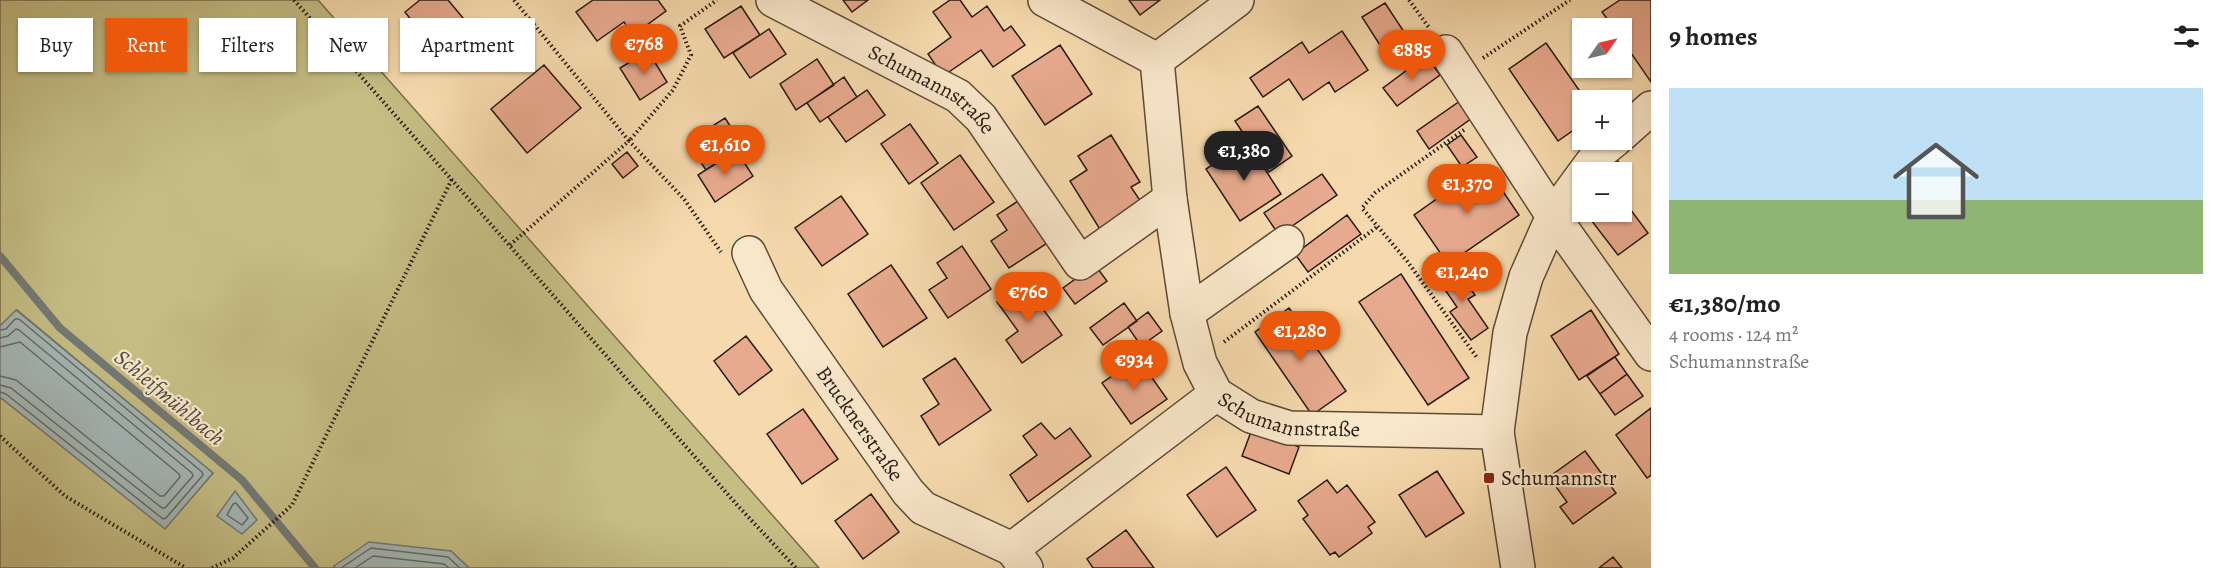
<!DOCTYPE html>
<meta charset="utf-8">
<style>
body{margin:0;font-family:Alegreya,serif;background:#f6f6f6;color:#222;height:100vh;display:flex;flex-direction:column;font-size:22px;white-space:nowrap}
*{box-sizing:border-box;margin:0}
p{font-size:20px;color:#767676}
.icon{flex:none;width:33px;height:33px;fill:none;stroke:currentColor;stroke-width:2;stroke-linecap:round;stroke-linejoin:round}
.map{position:relative;flex:1;overflow:hidden}
.panel{display:flex;flex-direction:column;background:#fff;width:570px}
.panel>*{flex:none}
.guide{position:absolute;left:18px;top:18px;width:570px;height:54px;display:flex;gap:12px}
.needle{width:39px;rotate:56deg}
.buttons{position:absolute;left:1572px;top:18px;display:grid;gap:12px}
.buttons a{display:grid;place-items:center;width:60px;height:60px;border-radius:0px;background:#fff;box-shadow:0 2px 4px #0004;font-size:30px}
.price{position:absolute;translate:-50% -51px;padding:0 14px;border-radius:21px;background:#ea580c;color:#fff;font-size:20px;line-height:39px;filter:drop-shadow(0 2px 3px #0008)}
.price::after{content:'';position:absolute;left:50%;top:36px;width:18px;height:14px;margin-left:-9px;background:inherit;clip-path:polygon(0 0,100% 0,50% 100%)}
.price.on{background:#222;color:#fff}
ul{padding:0;list-style:none}
li{display:grid;align-content:center;gap:12px;height:318px;padding:0 18px}
li span{display:grid;place-items:center;height:186px;border-radius:0px;color:#555}
li>.icon{margin-inline-start:auto}
span .icon{width:108px;height:108px;fill:#fffc;stroke-width:1}
li b{font-size:26px}
h2{display:flex;justify-content:space-between;align-items:center;height:72px;padding:0 18px;font-size:26px}
.pill{padding:0 21px;border-radius:0px;background:#fff;box-shadow:0 2px 4px #0004;font-size:21px;line-height:54px}
.pill.on{background:#ea580c;color:#fff}
main{display:flex;flex:1;min-height:0}
.map>svg:first-child{display:block}
.green{fill:#c4bd84;stroke:#766c4a;stroke-width:1.5}
.water{fill:#a3b7b6;stroke:#727974;stroke-width:1.5}
.lines{fill:none;stroke-linecap:round;stroke-linejoin:round}
.shore{stroke:#666963;stroke-width:1.5}
.stream{stroke:#727974;stroke-width:8}
.building{fill:#e8aa8e;stroke:#291b10;stroke-width:1.5}
.minor-casing{stroke:#5c4b37;stroke-width:36}
.path{stroke:#291b10;stroke-width:4;stroke-dasharray:1.5 3;stroke-linecap:butt}
.minor{stroke:#f9e7ca;stroke-width:33}
.poi-dot{fill:#8f2418;stroke:#f9e7ca;stroke-width:2}
.labels{text-anchor:middle;stroke-width:4.5;stroke-linejoin:round;paint-order:stroke}
.street-label{font-size:21px;fill:#291b10;stroke:#f9e7ca}
.poi-label{font-size:21px;fill:#291b10;stroke:#f9e7ca;text-anchor:start}
.water-label{font-size:22px;font-style:italic;fill:#4e4a42;stroke:#f9e7ca}
</style>
<main>
<div class="map">
<svg width="1651" height="568" viewBox="0 0 1651 568">
<rect width="100%" height="100%" fill="#f6daad"/>
<filter id="stains"><feTurbulence type="fractalNoise" baseFrequency=".00333" numOctaves="4"/><feColorMatrix values="0 0 0 0 .2 0 0 0 0 .09 0 0 0 0 .02 0 0 0 .5 -.17"/></filter>
<radialGradient id="worn" r=".72"><stop offset=".6" stop-color="#630" stop-opacity="0"/><stop offset="1" stop-color="#630" stop-opacity=".3"/></radialGradient>
<!-- green -->
<path class="green" d="M0,0H318L819,568H469L451,551L334,566L336,568H0V397L165,528L213,473L17,310L0,326Z"/>
<!-- water -->
<path class="water" d="M16,310L213,473L165,529L0,397V326Z
M235,491L257,520L242,534L217,516Z
M369,542L451,551L469,568H336L334,566Z"/>
<g class="lines">
<!-- shore -->
<path class="shore" d="M0,330L6,329L15,319H19L202,472L203,475L166,518L163,519L6,394L0,392
M0,338L8,336L16,329L19,330L192,473L193,476L165,508H162L11,388L0,385
M0,347L20,342L179,474L180,477L164,496H160L16,380L0,376
M236,503L248,518L242,525L227,515L233,504Z
M341,568L371,548L448,557L460,568
M355,568L373,556L444,564L449,568"/>
<!-- stream -->
<path class="stream" d="M0,256L60,328L242,480L315,568"/>
</g>
<!-- building -->
<path class="building" d="M420,0H448L473,30L433,62L412,36L419,30L405,12Z
M593,0H658L666,11L633,35L624,22L597,41L576,12Z
M843,0H868L852,12Z
M950,0H960L972,17L987,6L1004,31L1011,26L1025,45L993,67L981,50L943,76L928,54L951,37L933,12Z
M1129,0H1160L1140,15Z
M1620,0H1651V82L1622,40V28H1614L1602,12Z
M1385,3L1408,38L1385,53L1362,17Z
M741,6L760,35L724,58L705,29Z
M769,29L786,54L750,78L733,53Z
M1342,31L1368,70L1335,92L1329,82L1303,100L1289,79L1263,97L1250,78L1302,42L1309,53Z
M1546,43L1586,100H1582V124L1558,141L1509,69Z
M1060,45L1092,94L1045,125L1012,76Z
M648,51L667,82L640,100L620,68Z
M1426,56L1440,75L1397,106L1383,88Z
M817,59L834,85L796,110L780,84Z
M544,65L581,108L527,153L491,109Z
M844,77L857,97L820,122L807,103Z
M867,90L885,115L846,142L828,117Z
M1460,101L1472,118L1429,149L1417,131Z
M1258,106L1292,156L1269,172L1235,121Z
M725,118L743,146L706,170L687,142Z
M910,124L938,163L909,184L881,144Z
M1111,135L1140,182L1131,187L1143,205L1101,231L1070,181L1087,170L1078,156Z
M1461,135L1477,157L1462,167L1447,145Z
M1247,142L1281,194L1240,221L1206,169Z
M736,150L753,176L715,202L698,175Z
M627,152L638,166L623,178L612,164Z
M960,155L994,202L954,230L921,183Z
M1618,161L1627,179L1622,182V172H1604Z
M1485,165L1519,215L1448,264L1414,215Z
M1322,174L1337,195L1279,235L1264,213Z
M841,196L868,234L822,266L795,228Z
M1024,197L1052,240L1009,268L991,241L1007,230L997,215Z
M1622,198L1648,233L1618,255L1591,220L1602,212H1622Z
M1347,215L1361,234L1308,272L1295,254Z
M962,246L991,289L948,318L929,290L947,278L937,263Z
M891,265L927,318L883,347L848,294Z
M1095,265L1107,281L1075,304L1063,288Z
M1454,266L1475,295L1468,299L1488,328L1471,340L1450,312L1457,307L1437,278Z
M1401,274L1469,378L1428,405L1359,302Z
M1024,283L1062,335L1022,363L1006,340L1018,331L997,302Z
M1124,303L1137,321L1103,345L1090,328Z
M1289,308L1346,391L1312,415L1255,332Z
M1591,310L1619,354L1579,380L1551,336Z
M1148,312L1162,331L1141,346L1128,327Z
M746,336L772,370L739,395L714,361Z
M1615,357L1627,374L1600,394L1587,376Z
M955,358L991,410L939,445L921,416L939,404L923,379Z
M1138,358L1167,399L1131,424L1102,383Z
M1627,374L1643,396L1615,415L1600,394Z
M1651,408V475L1647,478L1616,435Z
M803,409L838,459L802,484L767,434Z
M1041,423L1055,439L1070,428L1091,456L1028,502L1010,475L1037,455L1023,436Z
M1252,429L1299,447L1289,474L1242,456Z
M1585,451L1616,493L1573,524L1560,507L1567,502L1549,477Z
M1226,467L1256,510L1217,537L1187,495Z
M1437,471L1464,513L1426,537L1399,495Z
M1327,480L1337,493L1347,485L1375,522L1368,527L1372,533L1339,557L1335,552L1330,555L1303,519L1308,515L1298,501Z
M871,494L899,532L863,559L835,521Z
M1126,530L1154,568H1093L1087,559Z
M1613,557L1622,568H1599Z"/>
<g class="lines">
<defs>
<g id="minor">
<path id="s1" d="M773,0L958,96L981,118L1080,263L1170,199"/>
<path d="M1045,0L1157,60"/>
<path id="s2" d="M1237,0L1157,60L1170,199L1187,313L1200,363L1216,394L1251,416L1289,428L1497,432"/>
<path d="M1446,52L1553,216L1651,354"/>
<path d="M1622,134L1651,108"/>
<path d="M1585,172L1600,152L1615,140"/>
<path id="s3" d="M749,253L766,290L908,492L923,508L1012,549"/>
<path d="M1187,313L1287,242"/>
<path d="M1026,568L1012,549L1216,394"/>
<path d="M1518,568L1497,432L1510,333L1526,277L1553,216L1582,176"/>
</g>
</defs>
<!-- minor casing -->
<use href="#minor" class="minor-casing"/>
<!-- path -->
<path class="path" d="M294,0L738,506L796,568
M514,0L629,141L673,90L691,55L680,26L717,0
M1409,0L1430,29
M1483,58L1570,0
M1464,130L1375,193L1362,208L1407,261L1478,359
M510,245L629,141L684,199L721,252
M1224,342L1377,227
M0,436L65,496L186,568
M212,568L233,558L292,505L452,179"/>
<!-- minor -->
<use href="#minor" class="minor"/>
</g>
<!-- markers -->
<rect class="poi-dot" x="1483" y="472" width="12" height="12" rx="3"/>
<g class="labels">
<!-- street labels -->
<g class="street-label">
<text dy="7" stroke="none"><textPath href="#s1" startOffset="183">Schumannstraße</textPath></text>
<text dy="7" stroke="none"><textPath href="#s2" startOffset="520">Schumannstraße</textPath></text>
<text dy="7" stroke="none"><textPath href="#s3" startOffset="204">Brucknerstraße</textPath></text>
</g>
<!-- poi labels -->
<g class="poi-label">
<text x="1501" y="485">Schumannstr</text>
</g>
<!-- water labels -->
<g class="water-label">
<text transform="translate(170 397) rotate(40)" y="8">Schleifmühlbach</text>
</g>
</g>
<rect width="100%" height="100%" filter="url(#stains)"/>
<rect width="100%" height="100%" fill="url(#worn)"/>
</svg>
<div class="buttons">
<a><svg class="needle" viewBox="-14 -14 28 28"><path d="M0-13l5 13h-10z" fill="#e53935"/><path d="M0 13l5-13h-10z" fill="#767676"/></svg></a>
<a>+</a>
<a>−</a>
</div>
<b class="price" style="left:644px;top:75px">€768</b>
<b class="price" style="left:1412px;top:81px">€885</b>
<b class="price" style="left:725px;top:176px">€1,610</b>
<b class="price on" style="left:1244px;top:182px">€1,380</b>
<b class="price" style="left:1467px;top:215px">€1,370</b>
<b class="price" style="left:1462px;top:303px">€1,240</b>
<b class="price" style="left:1028px;top:323px">€760</b>
<b class="price" style="left:1300px;top:362px">€1,280</b>
<b class="price" style="left:1134px;top:391px">€934</b>
<div class="guide">
<a class="pill">Buy</a>
<a class="pill on">Rent</a>
<a class="pill">Filters</a>
<a class="pill">New</a>
<a class="pill">Apartment</a>
</div>
</div>
<section class="panel">
<h2>9 homes<svg class="icon" aria-label="filters" viewBox="0 0 24 24"><path d="M4 7h16M4 17h16"/><circle cx="9" cy="7" r="2"/><circle cx="15" cy="17" r="2"/></svg></h2>
<ul>
<li><span style="background:linear-gradient(#bfe0f5 60%,#8fb573 0)"><svg class="icon" aria-label="home" viewBox="0 0 24 24"><path d="M3 11l9-7 9 7M6 9v11h12V9"/></svg></span><div><b>€1,380/mo</b><p>4 rooms · 124 m²</p><p>Schumannstraße</p></div></li>
</ul>
</section>
</main>
